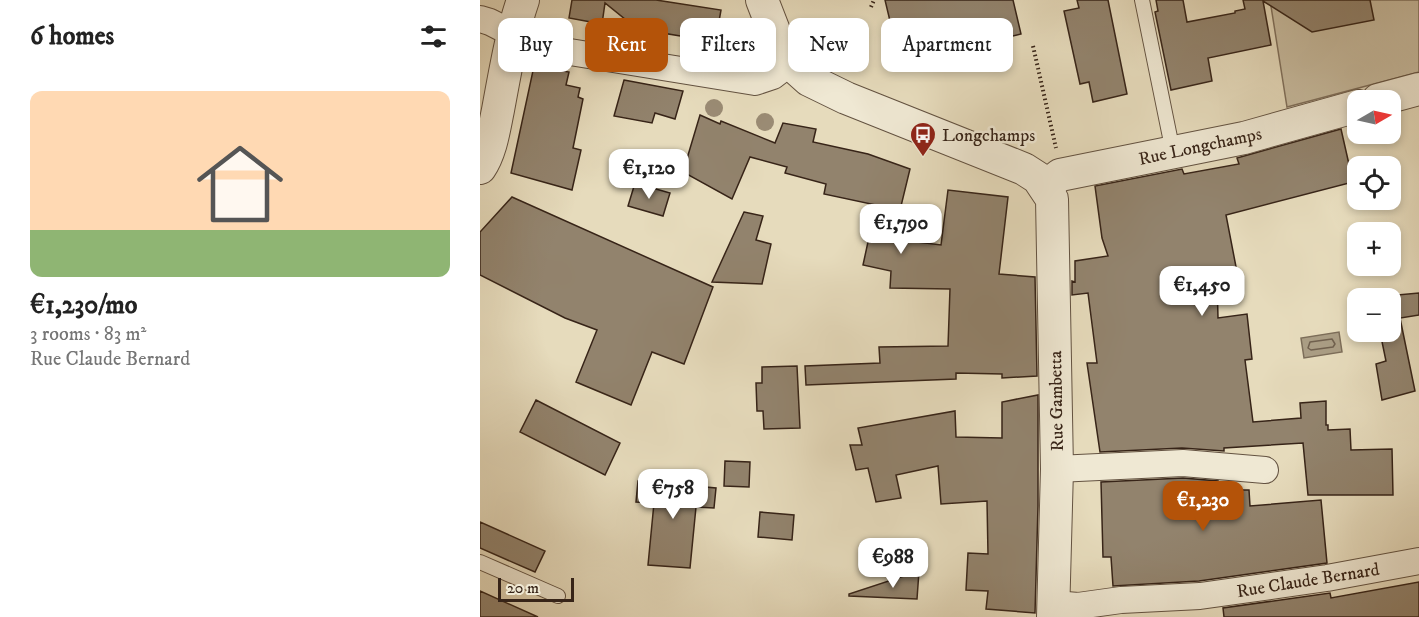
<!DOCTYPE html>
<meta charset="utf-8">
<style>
body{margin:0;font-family:"IM FELL DW Pica",serif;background:#f2f2f2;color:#222;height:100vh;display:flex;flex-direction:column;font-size:22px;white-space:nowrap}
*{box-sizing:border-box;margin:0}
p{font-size:20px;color:#767676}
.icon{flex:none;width:33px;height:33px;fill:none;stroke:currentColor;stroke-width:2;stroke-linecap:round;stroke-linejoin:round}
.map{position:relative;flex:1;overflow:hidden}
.details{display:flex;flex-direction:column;background:#fff;width:480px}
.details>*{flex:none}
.guide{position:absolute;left:18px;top:18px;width:570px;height:54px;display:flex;gap:12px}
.needle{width:39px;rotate:81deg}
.fabs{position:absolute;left:867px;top:90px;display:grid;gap:12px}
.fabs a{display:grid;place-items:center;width:54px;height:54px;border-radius:12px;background:#fff;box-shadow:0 3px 9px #0003;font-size:30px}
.scale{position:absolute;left:18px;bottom:15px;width:76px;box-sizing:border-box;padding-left:6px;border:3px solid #372418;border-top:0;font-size:16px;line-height:21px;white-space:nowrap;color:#372418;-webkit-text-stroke:4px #efe8d3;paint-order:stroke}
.price{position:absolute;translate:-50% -51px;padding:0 14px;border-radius:12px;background:#fff;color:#222;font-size:20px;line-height:39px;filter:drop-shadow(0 2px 3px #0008)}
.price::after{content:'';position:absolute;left:50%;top:36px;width:18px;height:14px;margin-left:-9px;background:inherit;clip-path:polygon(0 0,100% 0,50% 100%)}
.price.active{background:#b45309;color:#fff}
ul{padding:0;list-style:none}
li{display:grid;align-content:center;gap:12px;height:318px;padding:0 30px}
li span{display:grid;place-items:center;height:186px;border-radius:12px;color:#555}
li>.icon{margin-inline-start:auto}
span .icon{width:108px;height:108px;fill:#fffc;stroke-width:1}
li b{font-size:26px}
h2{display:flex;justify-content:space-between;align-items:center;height:72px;padding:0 30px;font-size:26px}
.tag{padding:0 21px;border-radius:12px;background:#fff;box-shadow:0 3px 9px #0003;font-size:21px;line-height:54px}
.tag.active{background:#b45309;color:#fff}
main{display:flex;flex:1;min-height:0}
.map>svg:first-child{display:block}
.green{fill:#c8bca0;stroke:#80705c;stroke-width:1.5}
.water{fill:#aa9d84;stroke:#7c6d59;stroke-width:1.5}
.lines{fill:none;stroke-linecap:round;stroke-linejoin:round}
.shore{stroke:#70604e;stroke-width:1.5}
.building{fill:#92836d;stroke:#372418;stroke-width:1.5}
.service-casing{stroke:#635241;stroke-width:16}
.minor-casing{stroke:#635241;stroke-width:28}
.tertiary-casing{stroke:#635241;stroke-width:34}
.path{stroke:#372418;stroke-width:4;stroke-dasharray:1.5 3;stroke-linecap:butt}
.service{stroke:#efe8d3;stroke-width:14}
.minor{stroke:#efe8d3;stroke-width:26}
.tertiary{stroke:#efe8d3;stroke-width:32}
.tree{fill:#9a8b74}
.labels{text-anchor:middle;stroke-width:5;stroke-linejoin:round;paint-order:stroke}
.poi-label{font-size:18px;fill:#372418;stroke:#efe8d3;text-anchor:start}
.street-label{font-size:18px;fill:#372418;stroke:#efe8d3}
</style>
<main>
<section class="details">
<h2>6 homes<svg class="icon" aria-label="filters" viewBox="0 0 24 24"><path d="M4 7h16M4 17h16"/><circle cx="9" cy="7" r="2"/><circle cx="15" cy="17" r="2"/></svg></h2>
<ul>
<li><span style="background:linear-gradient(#ffd9b3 75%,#8fb573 0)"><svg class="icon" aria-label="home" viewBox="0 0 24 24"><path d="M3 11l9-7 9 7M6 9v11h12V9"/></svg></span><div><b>€1,230/mo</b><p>3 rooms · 83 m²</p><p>Rue Claude Bernard</p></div></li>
</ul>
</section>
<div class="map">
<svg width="939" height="617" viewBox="0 0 939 617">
<rect width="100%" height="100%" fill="#e6dbbc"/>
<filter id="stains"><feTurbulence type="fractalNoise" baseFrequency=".00333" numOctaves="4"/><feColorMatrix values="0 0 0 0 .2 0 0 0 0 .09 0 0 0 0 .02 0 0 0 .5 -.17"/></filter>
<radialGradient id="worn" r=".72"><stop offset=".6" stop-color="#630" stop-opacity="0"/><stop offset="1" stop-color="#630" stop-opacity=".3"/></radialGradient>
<!-- green -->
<path class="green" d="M790,0H939V72L807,107Z"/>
<!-- water -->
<path class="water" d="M859,332L862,352L824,358L821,338Z"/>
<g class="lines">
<!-- shore -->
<path class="shore" d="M852,339L855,344L853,347L831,350L828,348L830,342Z"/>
</g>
<!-- building -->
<path class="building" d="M92,0H176L241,10L238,27L249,29L246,48L224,44L225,40L182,33V36L161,32L125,3L122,24L89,18Z
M405,0H533L541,34L420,63Z
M597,0H628L647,94L613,102L609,82L600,84L584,11L599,8Z
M676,0H703L707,22L755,13V11L765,9L763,0H890L894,20L832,32L783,1L791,45L728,58L732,81L691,90L675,12L678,11Z
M54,66L89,72L86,85L100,88L98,97L103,99L93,148L101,150L92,190L31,173Z
M144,80L203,91L195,119L175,113L172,123L134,116Z
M220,115L240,124L241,121L295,143L303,123L336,129L333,142L388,154L430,169L413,239L461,245L468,190L528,197L519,274L555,277L557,376L522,378V374L476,373V379L326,385L325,366L400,363L399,347L468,346L470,289L410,288L411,271L383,265L396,205L344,194L346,184L305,173L307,167L270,157L252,199L203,172Z
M861,129L873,182L746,215L757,272L737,279L738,318L767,314L772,359L765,360L773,422L821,418L820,403L846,401V425H848V430L870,429L871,450L912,449L913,495H828L823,443L744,448V451L702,448L620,452L607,363H617L608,293L592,295V281L595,282V261L628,256L622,238L615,186L702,169L704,174L759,164L757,158Z
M155,183L190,193L183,216L148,206Z
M32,197L233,287L204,364L172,352L151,405L96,382L117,330L85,318L0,275V232Z
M264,212L283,216L276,240L291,244L282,284L232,282Z
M939,293V315L920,318L935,391L902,400L896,364L906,361L900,332H910V298H896L895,297Z
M317,366L320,428L284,429L283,411H277L276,383H282V367Z
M558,395V506L555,613L506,609L508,591L486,590L488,553L508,554L507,501L461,504L458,466L416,475L421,498L396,502L388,468L376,470L370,445H382L378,428L475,411L476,437L522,438V402Z
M56,400L140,443L125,475L40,432Z
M245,461L270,462L269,487L244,486Z
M703,478L738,481L736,490H769L770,506L841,500L847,563L719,581L633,586L631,557H623L621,482Z
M158,481L236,488L234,508L216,507L210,568L168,565L174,503L156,502Z
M280,512L314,515L312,540L278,537Z
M0,522L65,551L55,572L0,548Z
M439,571L437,599L369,596V594Z
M939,582V617H744L743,608L850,593L851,598Z
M0,591L58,617H0Z"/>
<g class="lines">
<defs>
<path id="service" d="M662,0L693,152
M0,562L78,596"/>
<path id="minor" d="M0,19L10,22L59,47L275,82L293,76L310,63
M577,469L703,463L785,470
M574,604L598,606L641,600L720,596L847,578L939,561"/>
<path id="tertiary" d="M282,0L296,36L310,63L329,80L366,98L544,169L558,178L572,199L577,469L573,617
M898,100L939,89
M0,168C11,152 14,129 18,110C25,73 31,35 43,0
M565,187L580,175L764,138L878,106"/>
</defs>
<!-- service casing -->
<use href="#service" class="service-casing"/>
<!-- minor casing -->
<use href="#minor" class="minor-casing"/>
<!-- tertiary casing -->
<use href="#tertiary" class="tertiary-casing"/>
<!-- path -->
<path class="path" d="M391,7L394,0
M553,46L576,148"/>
<!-- service -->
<use href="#service" class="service"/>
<!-- minor -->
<use href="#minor" class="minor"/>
<!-- tertiary -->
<use href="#tertiary" class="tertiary"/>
</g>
<!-- trees -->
<g class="tree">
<circle cx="234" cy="108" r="9"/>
<circle cx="285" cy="122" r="9"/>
</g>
<!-- icons -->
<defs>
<symbol id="bus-pin" viewBox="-11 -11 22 30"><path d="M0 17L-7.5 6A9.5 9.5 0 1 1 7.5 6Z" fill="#8f2418" stroke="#efe8d3"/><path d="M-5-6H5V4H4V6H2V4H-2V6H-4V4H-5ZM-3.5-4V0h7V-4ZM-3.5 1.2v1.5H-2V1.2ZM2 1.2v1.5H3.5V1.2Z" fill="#fff"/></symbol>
</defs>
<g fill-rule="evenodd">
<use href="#bus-pin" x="428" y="120" width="30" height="40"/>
</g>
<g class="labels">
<!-- poi labels -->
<g class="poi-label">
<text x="462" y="141">Longchamps</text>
</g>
<!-- street labels -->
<g class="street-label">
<text transform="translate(720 146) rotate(-12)" y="6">Rue Longchamps</text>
<text transform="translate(576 401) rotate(-91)" y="6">Rue Gambetta</text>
<text transform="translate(828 580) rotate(-9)" y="6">Rue Claude Bernard</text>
</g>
</g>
<rect width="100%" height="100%" filter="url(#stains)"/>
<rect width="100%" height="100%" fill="url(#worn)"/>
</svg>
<div class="fabs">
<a><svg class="needle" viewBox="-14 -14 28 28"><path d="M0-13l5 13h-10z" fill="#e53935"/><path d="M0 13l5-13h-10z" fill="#767676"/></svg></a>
<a><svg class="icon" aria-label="locate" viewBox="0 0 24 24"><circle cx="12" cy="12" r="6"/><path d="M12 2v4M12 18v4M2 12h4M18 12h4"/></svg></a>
<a>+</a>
<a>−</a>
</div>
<div class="scale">20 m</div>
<b class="price" style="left:169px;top:200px">€1,120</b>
<b class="price" style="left:421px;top:255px">€1,790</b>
<b class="price" style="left:722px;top:317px">€1,450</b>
<b class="price" style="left:193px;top:520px">€758</b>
<b class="price active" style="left:723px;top:532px">€1,230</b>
<b class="price" style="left:413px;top:589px">€988</b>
<div class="guide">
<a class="tag">Buy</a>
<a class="tag active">Rent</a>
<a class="tag">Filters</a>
<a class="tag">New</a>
<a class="tag">Apartment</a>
</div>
</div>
</main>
